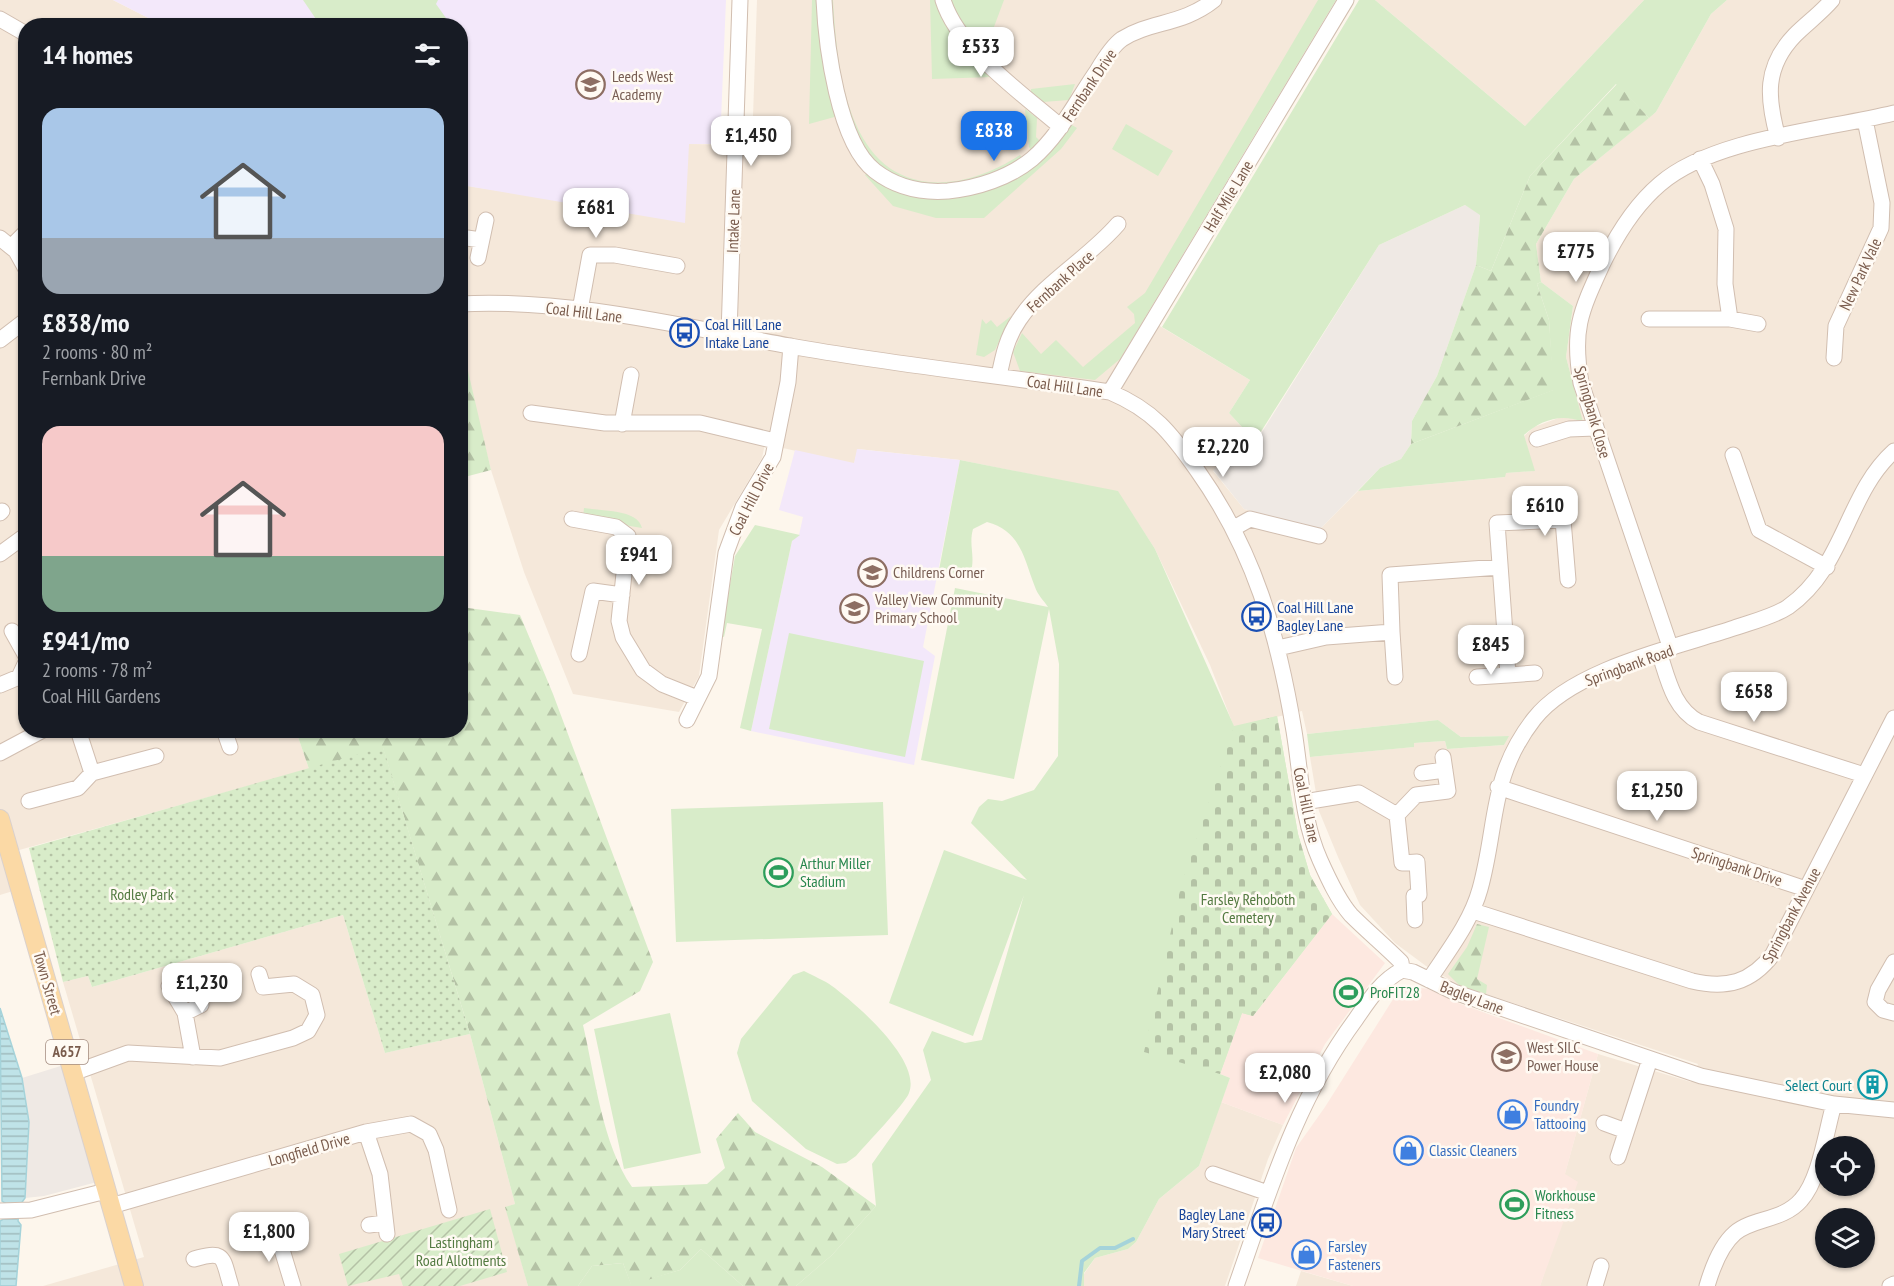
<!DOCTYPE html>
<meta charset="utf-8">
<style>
body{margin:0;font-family:"PT Sans Narrow",sans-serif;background:#20242c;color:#f1f3f6;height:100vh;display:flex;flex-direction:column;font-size:22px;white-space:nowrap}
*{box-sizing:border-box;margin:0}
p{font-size:20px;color:#9ea1a6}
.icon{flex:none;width:33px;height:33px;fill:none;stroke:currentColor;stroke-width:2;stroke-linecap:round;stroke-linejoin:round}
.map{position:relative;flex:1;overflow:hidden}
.details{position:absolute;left:18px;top:18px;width:450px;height:720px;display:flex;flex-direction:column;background:#171b24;border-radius:24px;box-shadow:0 2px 4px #0004}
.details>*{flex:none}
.controls{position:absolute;left:1815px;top:1136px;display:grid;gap:12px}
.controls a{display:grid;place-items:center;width:60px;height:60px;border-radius:50%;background:#171b24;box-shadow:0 2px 4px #0004;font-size:30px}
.price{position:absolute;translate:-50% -51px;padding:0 14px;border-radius:12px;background:#fff;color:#222;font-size:20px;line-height:39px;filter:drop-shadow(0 2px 3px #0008)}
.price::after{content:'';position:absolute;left:50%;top:36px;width:18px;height:14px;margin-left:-9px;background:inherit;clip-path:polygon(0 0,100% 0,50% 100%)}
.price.current{background:#1a73e8;color:#fff}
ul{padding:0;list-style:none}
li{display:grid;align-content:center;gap:12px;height:318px;padding:0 24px}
li span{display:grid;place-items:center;height:186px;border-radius:18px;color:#555}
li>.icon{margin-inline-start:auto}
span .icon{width:108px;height:108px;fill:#fffc;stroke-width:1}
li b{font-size:26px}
h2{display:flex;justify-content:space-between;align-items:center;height:72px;padding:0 24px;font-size:26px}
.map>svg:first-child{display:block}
.residential{fill:#f5e8da;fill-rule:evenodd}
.commercial{fill:#fde8e0}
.industrial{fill:#efe9e4}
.education{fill:#f3e8fa}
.grass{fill:#d8ecc9}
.forest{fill:url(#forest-firs)}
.cemetery{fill:url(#cemetery-stones)}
.park{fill:url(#park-dots)}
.garden{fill:url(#garden-furrows)}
.water{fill:url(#water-rules);stroke:#a5d3da;stroke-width:1.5}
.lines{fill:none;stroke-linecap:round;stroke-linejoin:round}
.stream{stroke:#a5d3da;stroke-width:4}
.minor-casing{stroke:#d1beb0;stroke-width:17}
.major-casing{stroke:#dad1cd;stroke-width:20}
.minor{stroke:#fff;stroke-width:15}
.major{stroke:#fbd9a5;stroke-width:18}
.labels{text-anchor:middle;stroke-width:5;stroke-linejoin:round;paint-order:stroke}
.shield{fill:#fffaf3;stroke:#a28b7f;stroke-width:1.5}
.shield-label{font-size:15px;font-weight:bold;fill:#7a5c4d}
.education-label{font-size:16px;fill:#785e54;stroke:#fffaf3;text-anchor:start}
.street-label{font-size:16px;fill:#7a5c4d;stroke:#fffaf3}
.transit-label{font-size:16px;fill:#164399;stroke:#fffaf3;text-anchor:start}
.leisure-label{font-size:16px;fill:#27864d;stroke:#fffaf3;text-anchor:start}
.park-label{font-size:16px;fill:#537a41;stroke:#fffaf3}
.culture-label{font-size:16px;fill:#0d838f;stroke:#fffaf3;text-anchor:end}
.shop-label{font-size:16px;fill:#366cbe;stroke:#fffaf3;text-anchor:start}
</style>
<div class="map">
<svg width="1894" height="1286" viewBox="0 0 1894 1286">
<defs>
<pattern id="forest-firs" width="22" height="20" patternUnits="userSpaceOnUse" patternTransform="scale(1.5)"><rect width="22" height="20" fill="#d8ecc9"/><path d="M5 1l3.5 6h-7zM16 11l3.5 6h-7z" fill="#b4c2a5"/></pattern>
<pattern id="cemetery-stones" width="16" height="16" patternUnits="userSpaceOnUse" patternTransform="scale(1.5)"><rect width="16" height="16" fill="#d8ecc9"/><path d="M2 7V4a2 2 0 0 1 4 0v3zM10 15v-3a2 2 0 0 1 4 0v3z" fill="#b4c2a5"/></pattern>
<pattern id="park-dots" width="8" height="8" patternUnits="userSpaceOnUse" patternTransform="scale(1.5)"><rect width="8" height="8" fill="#d8ecc9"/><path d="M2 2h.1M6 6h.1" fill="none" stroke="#b4c2a5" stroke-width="1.8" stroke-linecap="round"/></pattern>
<pattern id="garden-furrows" width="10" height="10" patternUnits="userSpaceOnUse" patternTransform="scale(1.5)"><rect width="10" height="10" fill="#d8ecc9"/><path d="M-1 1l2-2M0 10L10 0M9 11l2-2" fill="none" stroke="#b4c2a5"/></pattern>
<pattern id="water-rules" width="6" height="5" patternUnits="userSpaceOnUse" patternTransform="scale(1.5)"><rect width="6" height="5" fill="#bfe3e8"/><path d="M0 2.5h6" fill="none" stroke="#a0bbbe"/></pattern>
</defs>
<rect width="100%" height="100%" fill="#fdf6ec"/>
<!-- residential -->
<path class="residential" d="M0,0H113L162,25L26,26V730L296,731L309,769L5,854L13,891L0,895Z
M757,0H1323L1143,316L1250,380L1229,413L1255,441L1242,465L1213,471L1244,509L1319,530L1358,491L1505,477V473L1534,471L1524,436L1534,427L1564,416L1582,421L1566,357L1573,306L1541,282L1536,244L1574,179L1656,112L1711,14L1727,0H1894V1286H1540L1549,1259L1564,1177L1598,1054L1691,1082L1698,1064L1459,985L1426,966L1395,943L1360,905L1338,857L1319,811L1310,757L1413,747V743L1445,741L1447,749L1504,745L1508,736L1461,737L1438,720L1307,734L1302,711L1234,727L1210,665L1155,549L1118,492L960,460L858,449L854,464L765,444L762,458L719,530L699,676L679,712L573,694L524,572L491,470L461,352V185L567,201L689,144L752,145ZM1826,1146H1864V1185H1826ZM1826,1218H1864V1257H1826Z
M1375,0H1644L1525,126Z
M343,915L385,1053L470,1034L515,1204L506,1207L528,1286H43L144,1257L63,982L88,976L92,987Z
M1221,1102L1283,1125L1268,1159L1225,1286H1084V1274L1095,1258L1128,1249L1136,1242L1159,1199L1199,1166Z
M1301,1271L1353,1286H1296Z"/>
<!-- commercial -->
<path class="commercial" d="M1332,914L1385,963L1325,1044L1283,1125L1221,1102L1230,1078L1220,1074L1242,1013L1254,1015Z
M1402,985L1428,989L1458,1003L1598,1054L1565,1174L1578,1182L1540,1286H1353L1258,1258L1296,1148L1325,1107Z"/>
<!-- industrial -->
<path class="industrial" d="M1465,205L1480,214L1476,265L1437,376L1412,421L1411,444L1401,459L1380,468L1319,530L1244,509L1213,470L1230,459L1242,464L1379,245Z
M67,1064L97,1182L44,1196L25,1198L29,1137L22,1078Z"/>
<!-- education -->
<path class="education" d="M113,0H726L720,144H689L685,223L461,185L460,26L162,25Z
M857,449L960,460L923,647L935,656L914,765L751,731L792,541L799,535L803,517L779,510L795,450L854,463Z"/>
<!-- grass -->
<path class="grass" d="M303,0H438L436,4L451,25H320Z
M812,0H818L838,116L809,124Z
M828,0H833C837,66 846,174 929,182C961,185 994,172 1020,155L1022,158C997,174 971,183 941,184C841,188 839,73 828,0Z
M930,0H936C945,32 969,54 992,77L932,79Z
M949,0H1004L985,51L960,21Z
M1318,0H1336L1120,359L1095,380L1020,371L1013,352L1022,333L1041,354L1056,340L1083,367L1135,323L1134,314L1127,307L1145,293Z
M1359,0H1375L1525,126L1644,0H1727L1711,14L1656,112L1649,118L1616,84L1530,176L1491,271L1476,265L1480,215L1465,205L1379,245L1255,441L1229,413L1250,380L1162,327Z
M1075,84L1069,100L1043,102L1031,92V89Z
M1025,109L1037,118L1036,137L1041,142L1032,151L1029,147Z
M1126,124L1173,151L1158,176L1112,149Z
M1072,125L1077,128L1061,149L984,218H936L893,206L865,175L867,173L877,182L895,191L931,198L1042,159Z
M1541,282L1573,306L1566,357L1583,422C1561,413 1541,420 1524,435L1535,471L1506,473L1505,477L1358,491L1380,468L1401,459L1411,444L1553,390L1549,320L1537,284Z
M1011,316L995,350L984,357L976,355L982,319L986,324L991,320L997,327Z
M960,460L1118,491L1155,549L1234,726L1277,716L1298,834L1310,875L1332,914L1253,1016L1242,1013L1220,1074L1230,1078L1199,1166L1159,1199L1136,1242L1128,1249L1095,1258L1084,1273V1286H796L832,1255L876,1206L872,1164L931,1080L923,1050L932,1031L965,1043L982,1040L1024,895L973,1036L889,1003L944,850L1027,880L971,823L979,807L988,799L1002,801L1034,790L1058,756L1059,664L1049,609L1014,779L921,760L955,588L1048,607C1044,601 1037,594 1035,587C1024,559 1021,531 987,522L973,529C969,543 974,553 972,567L959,575L939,570Z
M584,508C600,511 638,509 642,528L583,518Z
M755,525L800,535L792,541L751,731L740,728L762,629L727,623L724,637L721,636L735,556Z
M789,633L924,661L905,757L769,729Z
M1438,720L1461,737L1509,736L1504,745L1447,749L1445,741L1414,743V747L1310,757L1307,734Z
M883,802L888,935L676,942L671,809Z
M804,971C813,976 824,980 832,986C855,1003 922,1060 909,1093C905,1104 866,1144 856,1156L846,1163L837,1164L806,1149L752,1101L737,1053L741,1039L793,975Z
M670,1013L701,1153L624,1169L594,1029Z
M701,1249L743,1286H578L592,1266L623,1263L631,1284L680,1270Z"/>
<!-- forest -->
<path class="forest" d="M1617,84L1649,118L1574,179L1536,244L1541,282L1537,284L1549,320L1554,390L1411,444L1412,421L1437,376L1476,265L1491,271L1530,176Z
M461,371H468L491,470L461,478Z
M461,607L520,615L553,694L653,962L640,991L583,1025C595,1076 602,1144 632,1187L707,1184L725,1168L716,1139L738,1113L755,1132L822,1167L876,1206L832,1255L796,1286H743L701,1249L680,1270L631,1285L623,1263L592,1266L578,1286H528L505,1207L515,1204L470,1034L383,748L309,769L296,731L460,730Z
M1477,924L1489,927L1477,979L1487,985L1486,994L1459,985L1448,974L1467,947Z"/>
<!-- cemetery -->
<path class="cemetery" d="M1277,716L1298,834L1310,875L1332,914L1253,1016L1242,1013L1220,1074L1144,1052L1181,886L1234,727Z"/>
<!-- park -->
<path class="park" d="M383,747L470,1034L385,1053L343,915L92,987L88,976L63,982L29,848Z"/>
<!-- garden -->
<path class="garden" d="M490,1209L507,1272L460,1286H403L399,1274L348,1286L339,1254Z"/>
<!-- water -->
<path class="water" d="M0,1008L22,1078L29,1122L25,1198L20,1205L18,1221L21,1225L16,1286H0V1221L7,1217L8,1205L2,1201Z"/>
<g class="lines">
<!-- stream -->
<path class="stream" d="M1079,1286L1082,1261L1100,1248H1115L1133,1239"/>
<defs>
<path id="minor" d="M824,0C826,44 838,143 875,171C897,188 921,193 948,191C977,188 1009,178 1032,159C1060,135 1076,101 1097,71C1103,61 1112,46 1122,39C1150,21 1183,25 1214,0
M943,0C958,49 1023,94 1061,127
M0,19L26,34
M1778,138C1767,98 1764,67 1795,35C1807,23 1821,13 1832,0
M1700,159L1712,184L1726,229L1725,284L1730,319
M460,237L481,240
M0,238L16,251L26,269
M12,246L26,232
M478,258L486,220
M460,304C567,298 685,327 790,346C896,365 1004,376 1110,392C1153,410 1171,433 1197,470C1254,550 1278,634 1294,731C1301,774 1302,820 1320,860C1328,878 1338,900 1351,915C1367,931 1385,946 1401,962L1402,970
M580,310L590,255H615L677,266
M1649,319H1730L1758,324
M729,334L740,0
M0,340L26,320
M1834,358L1836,326L1881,228L1882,203L1865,120
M999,376C1003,356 1007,337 1019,320C1044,282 1088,259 1118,224
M1110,392L1346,0
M531,413L605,423H700L775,441
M622,424L631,375
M1537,439L1569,429L1595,428
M1733,455L1759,530L1827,567
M0,513L2,511
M572,519L616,527L628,536L619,621L623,637L643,670L662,684L697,698
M1234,528L1250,519L1319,536
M0,554L26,535
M12,631L26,656
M1392,632L1395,677
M1278,648L1326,637L1392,632L1390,575L1500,567
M1671,649L1581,383C1572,330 1580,313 1602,265C1616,236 1634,206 1660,184C1713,138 1825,130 1894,113
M1659,652C1668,679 1673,708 1699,722L1864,775
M579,654L593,591L622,595
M1535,673L1508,675L1497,523L1563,520L1568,580
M1477,677L1508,675
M0,685L19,677L26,662
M687,720L709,676L726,553L743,507L773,457L788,382L791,346
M78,730L92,773
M224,730L230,747
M0,753L43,730
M1422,773L1445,770
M1498,787L1806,889
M29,801L78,788L92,773L156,756
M1304,802L1359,793L1397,815L1402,863L1417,862L1419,895L1414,896L1415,920
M1397,815L1416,795L1448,791L1443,757
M1473,911L1692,981C1726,989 1751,983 1773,954L1894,718
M1894,962L1878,990L1875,1002L1883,1010L1894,1013
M1429,980C1448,951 1471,922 1480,889C1498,824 1489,777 1534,719C1573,669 1674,648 1734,628C1751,622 1773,617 1788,607C1845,567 1846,494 1894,451
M169,986L185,1013L193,1057
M185,1013L201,1005
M73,1073L128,1053L220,1058L293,1038L308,1031L317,1015L312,995L294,984L263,987L259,974
M1604,1123L1626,1131
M366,1132L380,1174L387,1234
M1618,1157L1650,1059
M1213,1174L1268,1193
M111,1206L366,1132L411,1124L429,1134L436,1150L449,1210
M0,1211L31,1210L106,1191
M369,1225L385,1223
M276,1230L293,1286
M194,1259C226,1250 222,1257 231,1286
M1236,1286C1269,1192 1296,1100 1356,1019C1369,1000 1381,981 1402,970L1413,972L1454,992L1701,1076L1834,1104L1894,1110
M1595,1286L1601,1266
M1707,1286C1712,1269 1721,1245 1735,1233C1752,1218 1783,1221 1801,1200C1820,1179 1826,1131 1834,1104
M1890,1286L1894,1284"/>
<path id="major" d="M0,819L134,1286"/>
</defs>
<!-- minor casing -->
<use href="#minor" class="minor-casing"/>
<!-- major casing -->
<use href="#major" class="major-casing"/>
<!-- minor -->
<use href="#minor" class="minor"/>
<!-- major -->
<use href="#major" class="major"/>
</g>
<!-- icons -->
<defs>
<symbol id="school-ring" viewBox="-11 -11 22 22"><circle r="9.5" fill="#fffaf3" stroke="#8d6e63" stroke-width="1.5"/><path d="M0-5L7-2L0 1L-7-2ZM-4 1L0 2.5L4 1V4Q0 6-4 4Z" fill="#8d6e63"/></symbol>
<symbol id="bus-ring" viewBox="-11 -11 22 22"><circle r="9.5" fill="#fffaf3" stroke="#1a4fb4" stroke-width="1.5"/><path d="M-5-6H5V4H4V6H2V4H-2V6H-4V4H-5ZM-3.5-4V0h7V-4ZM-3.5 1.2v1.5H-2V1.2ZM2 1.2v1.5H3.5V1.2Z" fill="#1a4fb4"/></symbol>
<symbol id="stadium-ring" viewBox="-11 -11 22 22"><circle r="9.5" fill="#fffaf3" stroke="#2e9e5b" stroke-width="1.5"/><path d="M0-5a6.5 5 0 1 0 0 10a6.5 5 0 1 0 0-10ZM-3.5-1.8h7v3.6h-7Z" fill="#2e9e5b"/></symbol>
<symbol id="building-ring" viewBox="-11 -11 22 22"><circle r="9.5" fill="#fffaf3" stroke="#0f9aa8" stroke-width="1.5"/><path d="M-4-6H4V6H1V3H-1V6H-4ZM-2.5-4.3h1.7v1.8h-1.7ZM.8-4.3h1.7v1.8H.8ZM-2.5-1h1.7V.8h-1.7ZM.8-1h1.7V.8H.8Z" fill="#0f9aa8"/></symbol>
<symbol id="shop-ring" viewBox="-11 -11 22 22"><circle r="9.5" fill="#fffaf3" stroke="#3f7fe0" stroke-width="1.5"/><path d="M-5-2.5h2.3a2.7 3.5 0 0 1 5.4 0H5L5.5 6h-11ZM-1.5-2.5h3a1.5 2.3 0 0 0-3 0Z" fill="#3f7fe0"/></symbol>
</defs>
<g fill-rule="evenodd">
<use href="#school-ring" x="574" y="68" width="33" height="33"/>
<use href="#bus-ring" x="668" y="316" width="33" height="33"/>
<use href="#school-ring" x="856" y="556" width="33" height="33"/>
<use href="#school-ring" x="838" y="592" width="33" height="33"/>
<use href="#bus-ring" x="1240" y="600" width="33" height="33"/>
<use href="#stadium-ring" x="762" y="856" width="33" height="33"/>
<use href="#stadium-ring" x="1332" y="976" width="33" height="33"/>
<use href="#school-ring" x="1490" y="1040" width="33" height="33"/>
<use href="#building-ring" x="1856" y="1068" width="33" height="33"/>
<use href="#shop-ring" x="1496" y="1098" width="33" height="33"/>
<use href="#shop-ring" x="1392" y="1134" width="33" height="33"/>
<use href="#stadium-ring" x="1498" y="1188" width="33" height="33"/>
<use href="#bus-ring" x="1250" y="1206" width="33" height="33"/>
<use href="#shop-ring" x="1290" y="1238" width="33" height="33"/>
</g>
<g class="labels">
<!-- shield labels -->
<rect class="shield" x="46" y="1040" width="42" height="24" rx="4.5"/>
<g class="shield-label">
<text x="67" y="1057">A657</text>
</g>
<!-- education labels -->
<g class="education-label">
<text x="612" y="82">Leeds West<tspan x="612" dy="18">Academy</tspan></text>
<text x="893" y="578">Childrens Corner</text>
<text x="875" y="605">Valley View Community<tspan x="875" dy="18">Primary School</tspan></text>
<text x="1527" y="1053">West SILC<tspan x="1527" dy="18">Power House</tspan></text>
</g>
<!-- street labels -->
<g class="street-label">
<text transform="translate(1089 85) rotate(-56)" y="6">Fernbank Drive</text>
<text transform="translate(1228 196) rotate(-59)" y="6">Half Mile Lane</text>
<text transform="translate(733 221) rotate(-88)" y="6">Intake Lane</text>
<text transform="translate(1860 274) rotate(-65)" y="6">New Park Vale</text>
<text transform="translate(1060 281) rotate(-42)" y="6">Fernbank Place</text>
<text transform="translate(584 312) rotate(7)" y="6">Coal Hill Lane</text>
<text transform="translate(1065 386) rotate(8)" y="6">Coal Hill Lane</text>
<text transform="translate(1593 412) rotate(74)" y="6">Springbank Close</text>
<text transform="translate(751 499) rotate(-63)" y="6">Coal Hill Drive</text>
<text transform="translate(1629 665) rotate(-20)" y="6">Springbank Road</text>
<text transform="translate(1307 805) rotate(78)" y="6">Coal Hill Lane</text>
<text transform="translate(1737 866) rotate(18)" y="6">Springbank Drive</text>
<text transform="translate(1791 915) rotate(-62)" y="6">Springbank Avenue</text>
<text transform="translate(48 983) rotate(74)" y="6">Town Street</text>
<text transform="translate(1472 997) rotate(21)" y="6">Bagley Lane</text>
<text transform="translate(309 1149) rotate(-16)" y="6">Longfield Drive</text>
</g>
<!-- transit labels -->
<g class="transit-label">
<text x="705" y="330">Coal Hill Lane<tspan x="705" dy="18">Intake Lane</tspan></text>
<text x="1277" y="613">Coal Hill Lane<tspan x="1277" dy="18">Bagley Lane</tspan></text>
<text x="1245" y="1220" text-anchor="end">Bagley Lane<tspan x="1245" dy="18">Mary Street</tspan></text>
</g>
<!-- leisure labels -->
<g class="leisure-label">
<text x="800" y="869">Arthur Miller<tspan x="800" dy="18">Stadium</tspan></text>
<text x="1370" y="998">ProFIT28</text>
<text x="1535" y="1201">Workhouse<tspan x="1535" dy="18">Fitness</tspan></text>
</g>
<!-- park labels -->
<g class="park-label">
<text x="142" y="900">Rodley Park</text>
<text x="1248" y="905">Farsley Rehoboth<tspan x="1248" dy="18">Cemetery</tspan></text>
<text x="461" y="1248">Lastingham<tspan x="461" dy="18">Road Allotments</tspan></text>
</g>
<!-- culture labels -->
<g class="culture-label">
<text x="1852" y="1091">Select Court</text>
</g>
<!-- shop labels -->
<g class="shop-label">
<text x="1534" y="1111">Foundry<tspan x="1534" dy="18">Tattooing</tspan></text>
<text x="1429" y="1156">Classic Cleaners</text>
<text x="1328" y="1252">Farsley<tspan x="1328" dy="18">Fasteners</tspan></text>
</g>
</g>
</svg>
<div class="controls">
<a><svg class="icon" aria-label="locate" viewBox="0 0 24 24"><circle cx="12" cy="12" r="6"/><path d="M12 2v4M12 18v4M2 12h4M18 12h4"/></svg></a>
<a><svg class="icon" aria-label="layers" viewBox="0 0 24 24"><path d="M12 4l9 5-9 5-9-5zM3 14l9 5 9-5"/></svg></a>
</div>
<b class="price" style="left:981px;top:78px">£533</b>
<b class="price current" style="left:994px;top:162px">£838</b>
<b class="price" style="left:751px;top:167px">£1,450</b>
<b class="price" style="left:596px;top:239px">£681</b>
<b class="price" style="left:1576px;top:283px">£775</b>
<b class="price" style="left:1223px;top:478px">£2,220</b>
<b class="price" style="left:1545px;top:537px">£610</b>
<b class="price" style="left:639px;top:586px">£941</b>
<b class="price" style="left:1491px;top:676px">£845</b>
<b class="price" style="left:1754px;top:723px">£658</b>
<b class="price" style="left:1657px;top:822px">£1,250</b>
<b class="price" style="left:202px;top:1014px">£1,230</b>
<b class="price" style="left:1285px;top:1104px">£2,080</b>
<b class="price" style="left:269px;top:1263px">£1,800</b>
<section class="details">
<h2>14 homes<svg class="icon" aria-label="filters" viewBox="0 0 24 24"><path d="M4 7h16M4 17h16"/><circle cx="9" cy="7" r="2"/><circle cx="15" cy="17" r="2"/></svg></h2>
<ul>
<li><span style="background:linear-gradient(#a9c7e8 70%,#9aa5b1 0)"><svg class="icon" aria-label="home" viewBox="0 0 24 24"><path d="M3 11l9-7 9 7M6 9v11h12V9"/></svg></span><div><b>£838/mo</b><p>2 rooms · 80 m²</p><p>Fernbank Drive</p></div></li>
<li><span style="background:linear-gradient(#f6c9c9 70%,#7fa58c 0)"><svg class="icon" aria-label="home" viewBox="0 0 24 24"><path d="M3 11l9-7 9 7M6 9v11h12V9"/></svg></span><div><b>£941/mo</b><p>2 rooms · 78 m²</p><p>Coal Hill Gardens</p></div></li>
</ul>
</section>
</div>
